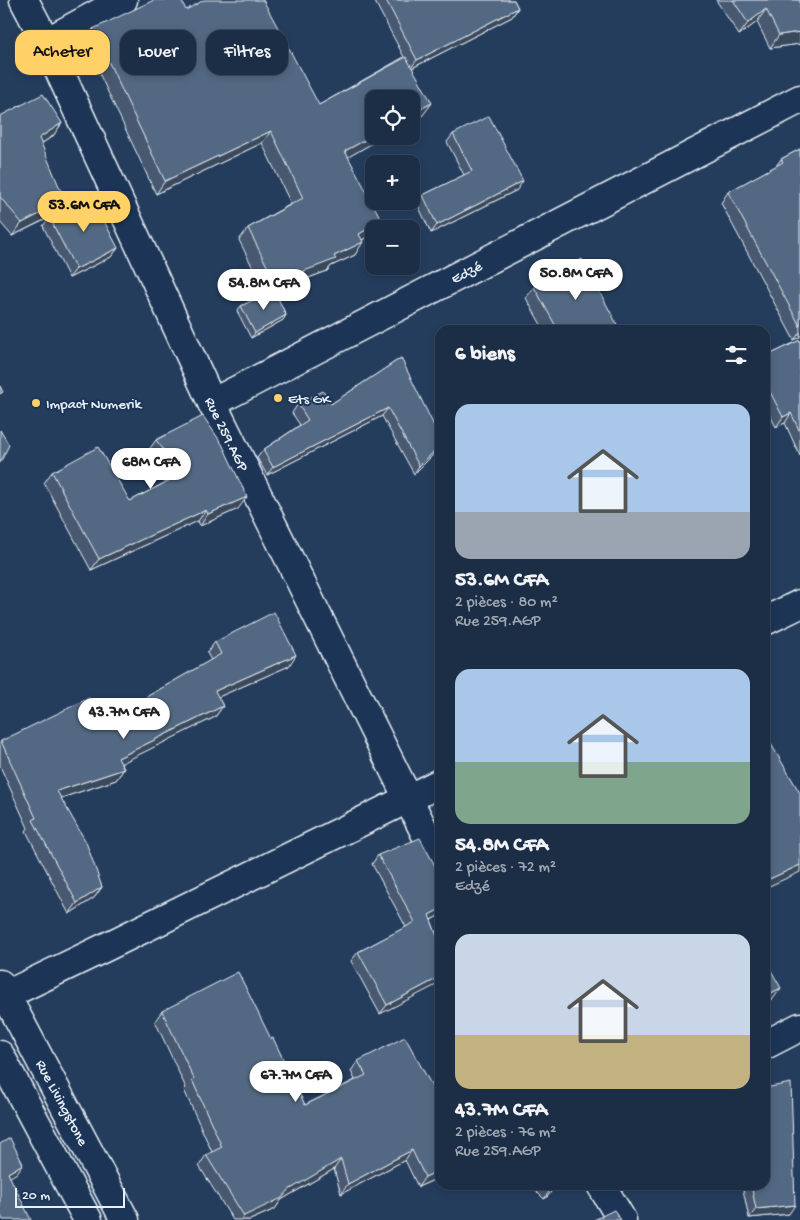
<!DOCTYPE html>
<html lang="fr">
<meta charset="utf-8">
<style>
body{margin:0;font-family:"Gochi Hand",sans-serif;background:#293a51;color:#f1f3f6;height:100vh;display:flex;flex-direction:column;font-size:19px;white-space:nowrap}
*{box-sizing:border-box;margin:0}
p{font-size:16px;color:#a0a8b3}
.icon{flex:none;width:28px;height:28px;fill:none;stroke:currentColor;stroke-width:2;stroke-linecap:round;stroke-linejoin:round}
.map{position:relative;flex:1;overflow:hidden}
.panel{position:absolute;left:435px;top:325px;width:335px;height:865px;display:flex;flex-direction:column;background:#1c2e46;border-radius:15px;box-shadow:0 2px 8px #0003,0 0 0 1px #3a4a5f}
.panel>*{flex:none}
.banner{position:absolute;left:15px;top:30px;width:345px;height:45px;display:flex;gap:10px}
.buttons{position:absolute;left:365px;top:90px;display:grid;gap:10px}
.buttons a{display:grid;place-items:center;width:55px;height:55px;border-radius:10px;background:#1c2e46;box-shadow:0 2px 8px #0003,0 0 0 1px #3a4a5f;font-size:25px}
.scale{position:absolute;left:15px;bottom:12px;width:110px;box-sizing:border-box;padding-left:5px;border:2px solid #e8f1f8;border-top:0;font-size:14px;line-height:18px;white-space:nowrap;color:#e8f1f8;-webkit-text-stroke:4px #1d3557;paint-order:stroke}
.price{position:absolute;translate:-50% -42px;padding:0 11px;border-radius:18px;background:#fff;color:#222;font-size:16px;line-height:32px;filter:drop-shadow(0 1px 2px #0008)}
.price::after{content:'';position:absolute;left:50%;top:30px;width:15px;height:11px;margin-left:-8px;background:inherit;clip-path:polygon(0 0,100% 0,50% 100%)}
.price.current{background:#ffd166;color:#111}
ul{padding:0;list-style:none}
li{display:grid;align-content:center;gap:10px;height:265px;padding:0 20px}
li span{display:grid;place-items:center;height:155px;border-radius:15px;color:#555}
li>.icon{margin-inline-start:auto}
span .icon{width:90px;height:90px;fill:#fffc;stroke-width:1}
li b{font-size:21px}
h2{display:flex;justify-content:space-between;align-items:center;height:60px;padding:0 20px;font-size:21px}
.tag{padding:0 18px;border-radius:15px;background:#1c2e46;box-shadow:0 2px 8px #0003,0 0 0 1px #3a4a5f;font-size:18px;line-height:45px}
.tag.current{background:#ffd166;color:#111}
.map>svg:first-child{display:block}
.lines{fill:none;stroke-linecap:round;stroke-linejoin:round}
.minor-casing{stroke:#e8f1f8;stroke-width:31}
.minor{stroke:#1d3557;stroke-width:28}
.wall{fill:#475970;stroke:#e8f1f8}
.shaded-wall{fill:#3a485b;stroke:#e8f1f8}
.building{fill:#536782;stroke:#e8f1f8}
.poi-dot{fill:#ffd166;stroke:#1d3557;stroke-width:2}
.labels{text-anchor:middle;stroke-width:4;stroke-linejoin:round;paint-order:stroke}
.street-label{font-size:15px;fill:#e8f1f8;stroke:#1d3557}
.poi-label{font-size:15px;fill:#e8f1f8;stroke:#1d3557;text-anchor:start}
</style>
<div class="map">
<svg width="800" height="1220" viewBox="0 0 800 1220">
<rect width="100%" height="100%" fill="#253d5d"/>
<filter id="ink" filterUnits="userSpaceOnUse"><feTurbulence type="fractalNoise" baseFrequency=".02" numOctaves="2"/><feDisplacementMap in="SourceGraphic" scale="10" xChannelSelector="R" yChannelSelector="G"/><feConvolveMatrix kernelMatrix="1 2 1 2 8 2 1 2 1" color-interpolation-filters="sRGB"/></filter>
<g filter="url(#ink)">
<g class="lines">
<defs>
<g id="minor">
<path id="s1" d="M24,0L46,42L212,403L440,863"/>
<path d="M46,42L123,0"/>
<path id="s2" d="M212,403L800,99"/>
<path d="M765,621L800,604"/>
<path id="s3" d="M0,984L125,1220"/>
<path d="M0,998L108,946L440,783"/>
<path d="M765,1045L800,1027"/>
<path d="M0,1055L88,1220"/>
<path d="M601,1185L622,1220"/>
</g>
</defs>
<!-- minor casing -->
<use href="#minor" class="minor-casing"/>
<!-- minor -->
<use href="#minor" class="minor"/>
</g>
<!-- wall -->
<path class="wall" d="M374,0H514L518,8L512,17L412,68L423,115L374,136H385L348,157L376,229L373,234L362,240L355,255L331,266L327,271L274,291L286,315L283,320L251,338L237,311L241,306L266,294L239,240L248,228L291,204L262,143L156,194L84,41L93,29L186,10L319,105L404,57Z
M716,0H800V44L770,48L757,22L739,35Z
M0,116L62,123L53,136L41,144L56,213L118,248L111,257L69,278L43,226L49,218L12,236L0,222Z
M453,134L517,190L431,233L417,203L423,195L464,175L447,142Z
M800,149V337L794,340L721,203L728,192L776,166L781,159Z
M534,287L620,330H544L526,298Z
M800,340V456L785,423L776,427L765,405V357Z
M401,358L437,451L414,474L382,416L267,475L257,458L263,450L300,425L292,413L298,404H331Z
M156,440L238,509L200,526L198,521L91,570L44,483L52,472L130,501L170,480L148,451Z
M215,642L289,666L218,697L223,706L215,717L121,763L124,769L116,780L61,798L102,887L94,898L69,914L26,831L28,828L0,766V743L1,741L101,723L211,660L207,653Z
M378,855L440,875V915L431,920L440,944L380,1014L351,961L358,952L406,927L372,864Z
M162,1011L271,1039L305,1105L355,1080L351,1071L358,1061L440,1177L418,1187L405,1160L341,1194L334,1169L281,1200L275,1209L250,1220H233L199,1166L206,1155L212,1152L184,1090L186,1088L155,1021Z
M530,1185H555V1186L548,1196L544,1199Z
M742,1185H765L789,1214L749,1218Z"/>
<!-- shaded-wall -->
<path class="shaded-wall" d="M518,8L512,17L410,69L417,60Z
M766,9L757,22L739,35L748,23Z
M800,32V44L770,48L779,35Z
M432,103L423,115L411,122V114Z
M62,123L53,136L30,151L39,138Z
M271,131L262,143L156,194L165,181Z
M374,135V136H385L336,164L345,151Z
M523,181L517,190L431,233L437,225Z
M65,201L56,214L12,236L22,223Z
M382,221L376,229H374L373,234L350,246L359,234Z
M363,242L355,255L331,266L327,271L266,294L275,282L334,256Z
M118,248L111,257L69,278L76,269Z
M286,315L283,320L251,338L255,333Z
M800,332V337L794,340Z
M388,408L382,416L267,475L273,467Z
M791,413L785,423L776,427L783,417Z
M440,446L437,451L414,474L419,466Z
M247,497L238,509L200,526L208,514Z
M206,510L198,521L91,570L99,559Z
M296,655L289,666L207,702L215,691Z
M223,706L215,717L110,769L118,758Z
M124,769L116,780L49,802L57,791Z
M800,865V872L765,888V881Z
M102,887L94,898L69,914L77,903Z
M440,909V915L423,924L429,915Z
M440,977V983L380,1014L387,1005Z
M781,988L773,999L765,1003V996Z
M412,1150L405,1160L341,1194L348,1184Z
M341,1159L334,1169L281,1200L275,1209L250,1220H241L244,1216Z
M23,1164L17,1173L2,1182L8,1173Z
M440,1170V1177L418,1187L425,1177Z
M555,1186L548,1196L544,1199L551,1189Z
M795,1205L789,1214L749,1218L756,1209Z"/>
<!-- building -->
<path class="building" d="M154,0H181L186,10L204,0H263L319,105L406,57L432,103L411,114V99H374V135L345,151L382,221L359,234L363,242L334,256L336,259L275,282L248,228L303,198L271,131L165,181L93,29Z
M386,0H514L518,8L417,60Z
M733,0H800V32L779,35L766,9L748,23Z
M43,94L62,123L39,138L65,201L22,223L0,197V116Z
M489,116L523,181L437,225L423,195L472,171L453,134Z
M800,149V326L728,192L783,162L781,159Z
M91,196L118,248L76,269L49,217Z
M582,259L620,330H558L534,287Z
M274,290L286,315L255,333L241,306Z
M800,340V432L791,413L783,417L765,382V357Z
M401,358L440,438V446L419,466L388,408L273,467L263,450L308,420L298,404L323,391L331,404Z
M0,386L3,392L0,394Z
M203,416L222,444L247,497L208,514L206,510L99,559L52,472L98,447L130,501L182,474L156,440Z
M0,430L9,445L0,463Z
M274,612L296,655L215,691L223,706L118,758L124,769L57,791L86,842L102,887L77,903L33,820L36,818L1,741L89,698L101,723L221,654L215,642Z
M765,734L800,793V865L765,881Z
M420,838L440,875V909L429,915L440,944V977L387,1005L358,952L415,922L378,855Z
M765,960L781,988L765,996Z
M238,972L271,1039L273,1038L305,1105L366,1075L358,1061L405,1037L440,1101V1170L425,1177L412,1150L348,1184L341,1159L289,1190L282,1198L244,1216L206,1155L222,1147L192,1080L194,1079L162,1011Z
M791,1083L795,1205L756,1209L751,1185H765V1088Z
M10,1138L23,1164L8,1173L31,1220H3L0,1213V1144Z
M548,1185H555V1186L551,1189Z
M614,1210L621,1220H594Z"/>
</g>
<!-- markers -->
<g class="poi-dot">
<circle cx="278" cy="398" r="5"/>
<circle cx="36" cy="403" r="5"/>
</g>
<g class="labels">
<!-- street labels -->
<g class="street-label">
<text dy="5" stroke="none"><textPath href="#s2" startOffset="286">Edzé</textPath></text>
<text dy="5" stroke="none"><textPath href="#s1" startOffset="479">Rue 259.AGP</textPath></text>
<text dy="5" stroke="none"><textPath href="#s3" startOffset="134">Rue Livingstone</textPath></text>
</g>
<!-- poi labels -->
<g class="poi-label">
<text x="288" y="403">Ets GK</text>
<text x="46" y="408">Impact Numerik</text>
</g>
</g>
</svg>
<div class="buttons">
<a><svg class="icon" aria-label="locate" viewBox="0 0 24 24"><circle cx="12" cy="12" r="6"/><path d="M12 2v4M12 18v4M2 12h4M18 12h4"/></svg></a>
<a>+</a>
<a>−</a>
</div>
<div class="scale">20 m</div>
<b class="price current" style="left:84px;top:233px">53.6M CFA</b>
<b class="price" style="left:576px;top:301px">50.8M CFA</b>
<b class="price" style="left:264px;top:311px">54.8M CFA</b>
<b class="price" style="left:151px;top:490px">68M CFA</b>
<b class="price" style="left:124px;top:740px">43.7M CFA</b>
<b class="price" style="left:296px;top:1103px">67.7M CFA</b>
<div class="banner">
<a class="tag current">Acheter</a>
<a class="tag">Louer</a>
<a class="tag">Filtres</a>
</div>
<section class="panel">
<h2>6 biens<svg class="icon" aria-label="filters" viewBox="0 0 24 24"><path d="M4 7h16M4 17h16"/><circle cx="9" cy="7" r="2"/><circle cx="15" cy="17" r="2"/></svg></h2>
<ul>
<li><span style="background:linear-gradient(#a9c7e8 70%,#9aa5b1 0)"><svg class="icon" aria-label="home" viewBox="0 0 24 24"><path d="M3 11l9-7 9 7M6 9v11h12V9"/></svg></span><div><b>53.6M CFA</b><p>2 pièces · 80 m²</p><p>Rue 259.AGP</p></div></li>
<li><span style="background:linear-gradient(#a9c7e8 60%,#7fa58c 0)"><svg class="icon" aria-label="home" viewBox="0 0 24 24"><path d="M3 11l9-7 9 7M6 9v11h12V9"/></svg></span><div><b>54.8M CFA</b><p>2 pièces · 72 m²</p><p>Edzé</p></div></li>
<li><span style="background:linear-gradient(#c9d6e8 65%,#c2b280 0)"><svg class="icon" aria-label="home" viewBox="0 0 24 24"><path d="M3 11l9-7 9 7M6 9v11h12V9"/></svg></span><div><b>43.7M CFA</b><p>2 pièces · 76 m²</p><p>Rue 259.AGP</p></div></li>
</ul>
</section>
</div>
